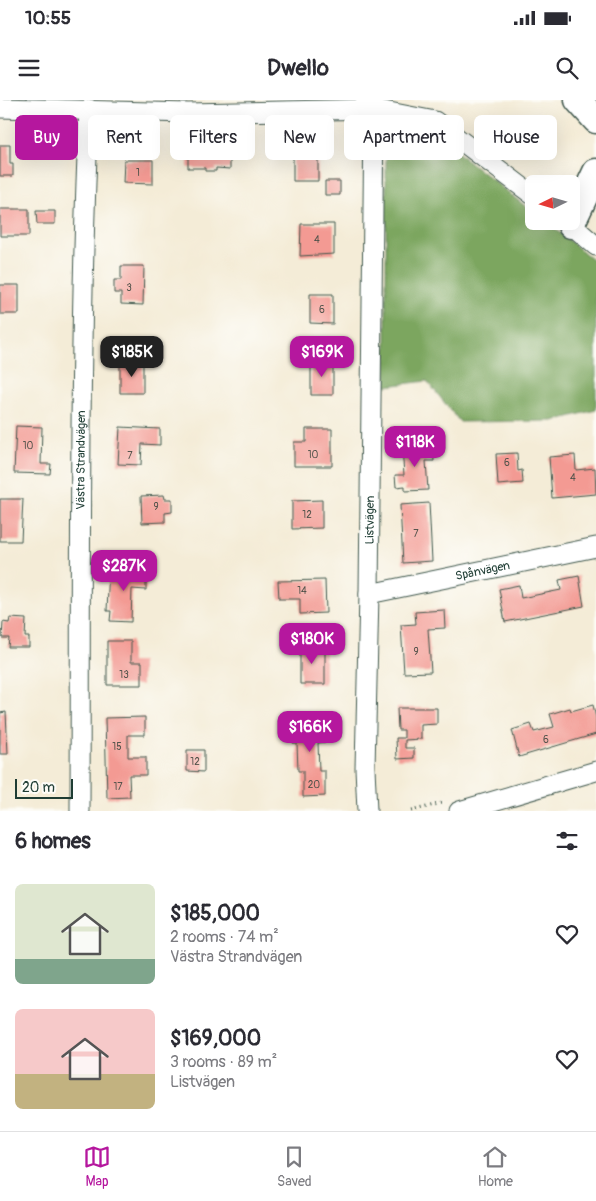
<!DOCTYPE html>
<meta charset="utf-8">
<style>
body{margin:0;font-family:Pangolin,sans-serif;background:#f7f7f7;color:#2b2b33;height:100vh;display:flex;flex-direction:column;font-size:19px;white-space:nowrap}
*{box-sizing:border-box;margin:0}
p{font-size:16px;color:#7c7c81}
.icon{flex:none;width:28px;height:28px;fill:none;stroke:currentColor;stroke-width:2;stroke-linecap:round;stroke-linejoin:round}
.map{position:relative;height:711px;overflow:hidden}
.sheet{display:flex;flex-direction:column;background:#fff;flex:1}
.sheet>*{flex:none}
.guide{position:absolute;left:15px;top:15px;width:566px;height:45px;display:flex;gap:10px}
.needle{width:32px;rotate:265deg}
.buttons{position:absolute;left:525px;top:75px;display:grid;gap:10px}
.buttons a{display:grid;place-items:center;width:55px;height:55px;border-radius:8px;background:#fff;box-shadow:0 5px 20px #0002;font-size:25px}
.scale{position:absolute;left:15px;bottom:12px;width:58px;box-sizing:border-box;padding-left:5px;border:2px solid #1f3d34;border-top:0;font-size:14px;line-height:18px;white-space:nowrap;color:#1f3d34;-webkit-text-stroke:4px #fdfcf7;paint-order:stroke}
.price{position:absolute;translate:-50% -42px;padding:0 11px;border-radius:10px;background:#b5179e;color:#fff;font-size:16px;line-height:32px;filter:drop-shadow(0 1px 2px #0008)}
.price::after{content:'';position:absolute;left:50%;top:30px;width:15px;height:11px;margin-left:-8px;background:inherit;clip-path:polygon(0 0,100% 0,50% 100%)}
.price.active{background:#222;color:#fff}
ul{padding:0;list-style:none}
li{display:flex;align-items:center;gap:15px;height:125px;padding:0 15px}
li span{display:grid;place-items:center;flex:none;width:140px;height:100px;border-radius:8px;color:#555}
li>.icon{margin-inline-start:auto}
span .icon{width:60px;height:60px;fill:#fffc;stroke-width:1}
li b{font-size:21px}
h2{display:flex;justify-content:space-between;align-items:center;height:60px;padding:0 15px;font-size:21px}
.pill{padding:0 18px;border-radius:8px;background:#fff;box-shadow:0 5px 20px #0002;font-size:18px;line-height:45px}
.pill.active{background:#b5179e;color:#fff}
.status{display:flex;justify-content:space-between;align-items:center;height:35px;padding:0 25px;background:#fff;direction:ltr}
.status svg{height:14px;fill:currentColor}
header{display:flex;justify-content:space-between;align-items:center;height:65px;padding:0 15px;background:#fff;font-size:22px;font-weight:700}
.tabs{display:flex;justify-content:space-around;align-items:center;height:70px;border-top:1px solid #e1e1e2;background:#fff;font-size:14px;color:#7c7c81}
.tabs a{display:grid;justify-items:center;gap:2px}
.tabs .active{color:#b5179e}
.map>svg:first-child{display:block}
.forest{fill:#7ca65f;stroke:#4e724a}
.building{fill:#f39a93}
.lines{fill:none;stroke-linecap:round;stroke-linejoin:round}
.street-casing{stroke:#3f574c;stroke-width:21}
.secondary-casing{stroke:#3f574c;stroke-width:29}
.path{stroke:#3f574c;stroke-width:3;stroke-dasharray:1 4;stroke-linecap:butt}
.street{stroke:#fff;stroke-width:19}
.secondary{stroke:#fff;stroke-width:26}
.labels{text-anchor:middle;stroke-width:4.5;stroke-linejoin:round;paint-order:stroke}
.number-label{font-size:10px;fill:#54544c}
.street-label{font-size:12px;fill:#1f3d34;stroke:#fdfcf7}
</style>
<div class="status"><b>10:55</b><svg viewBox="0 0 49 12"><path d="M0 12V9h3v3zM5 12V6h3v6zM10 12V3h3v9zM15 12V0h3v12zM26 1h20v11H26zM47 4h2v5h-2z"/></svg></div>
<header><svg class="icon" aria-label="menu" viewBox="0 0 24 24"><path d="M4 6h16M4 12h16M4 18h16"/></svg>Dwello<svg class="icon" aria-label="search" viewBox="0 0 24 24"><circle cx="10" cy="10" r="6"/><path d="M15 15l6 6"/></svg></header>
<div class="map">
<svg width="596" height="711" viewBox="0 0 596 711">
<rect width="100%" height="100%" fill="#fdfcf7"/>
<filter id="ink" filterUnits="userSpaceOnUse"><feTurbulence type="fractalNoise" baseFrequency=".02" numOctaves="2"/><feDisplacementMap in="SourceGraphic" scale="10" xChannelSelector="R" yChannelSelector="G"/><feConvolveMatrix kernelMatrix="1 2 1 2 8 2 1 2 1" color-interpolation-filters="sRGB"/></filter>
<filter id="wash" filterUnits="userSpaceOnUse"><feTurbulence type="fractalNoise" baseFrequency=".0096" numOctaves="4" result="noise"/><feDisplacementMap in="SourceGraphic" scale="20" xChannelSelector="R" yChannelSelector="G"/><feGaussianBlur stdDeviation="1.12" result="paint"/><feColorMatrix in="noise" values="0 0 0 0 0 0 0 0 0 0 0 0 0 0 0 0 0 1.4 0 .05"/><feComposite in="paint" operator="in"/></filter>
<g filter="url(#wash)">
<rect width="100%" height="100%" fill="#f4ecd7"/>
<!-- forest -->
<path class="forest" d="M386,34L447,44L534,113V121H545L596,162V310L553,321L460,322L427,281L386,286Z"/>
<g id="blocks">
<!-- building -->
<path class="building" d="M188,41L230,42V69L216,68V71H205V68H188Z
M0,45H10V64H13V76H0Z
M293,45H318V81H293Z
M124,60H153V84L123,83Z
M325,81H340V95H325Z
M0,109H29V136H0Z
M36,111H55V124H37Z
M301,124H334V154L300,156Z
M121,166H144L143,205L121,204V193H114V180H121Z
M0,185H19V214H0Z
M310,194H333V224L310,223Z
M311,261H333V295H311Z
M120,262H143V293H120Z
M16,326L42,327L41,364H51L50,374L14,373Z
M120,327L160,329V345L142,344L141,365L118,364Z
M306,329H332V366H294V342H306Z
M433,344L434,361H426L428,390L405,391V386L396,387L395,375H404L402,347Z
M517,353L518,371L522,370L523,383L498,385L496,354Z
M575,355L576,370L595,368L596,394L552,398L549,357Z
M164,395L165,399H172V412L165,413V422L142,423L141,396Z
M0,399H23L21,441H0Z
M322,400V428L292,429V401Z
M429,403L432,461L403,463L400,405Z
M109,468L146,469V490L132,489L131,522L110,521L111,511H107Z
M579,476L584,506L505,522L499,489L519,485L521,498L561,490L559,480Z
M325,480L326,513L300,514V499H279L278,481Z
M444,510L445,528L428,529L431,572L404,573L401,525L416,524L415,512Z
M10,518L26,519L25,537H29V547H8L9,538H2L3,522L9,523Z
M107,541H131V562H142V585H107Z
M300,546H325V584H300Z
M593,605L596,618V634L519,657L512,630L531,624L534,632L554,627L550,614L570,608L571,611Z
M397,608H437V624L421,625V639L405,640V648H414V658L397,659L396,638H404V630H398Z
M6,612L8,654H0V613Z
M145,617V635H128V657H146V675H129L130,697L107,698L105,618Z
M326,617L327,642L318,643L319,671H325V696L303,697V671H298L297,643H293L292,618Z
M187,650H204V672L187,671Z"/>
</g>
</g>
<g filter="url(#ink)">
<use href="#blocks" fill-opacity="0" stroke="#3f574c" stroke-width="1"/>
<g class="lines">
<defs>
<g id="street">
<path d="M0,8L188,13L374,9L435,21L534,96"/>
<path d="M567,121L596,146"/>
<path id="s1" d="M369,494L596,447"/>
<path id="s2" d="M80,711C81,477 78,243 89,9"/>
<path id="s3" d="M367,711L365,668L369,494L374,9"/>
<path d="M459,711L596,671"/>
</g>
<path id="secondary" d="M578,0L596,20
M571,125L596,72"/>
</defs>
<!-- street casing -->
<use href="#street" class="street-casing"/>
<!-- secondary casing -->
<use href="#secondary" class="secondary-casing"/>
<!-- path -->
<path class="path" d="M411,711L442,703"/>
<!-- street -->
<use href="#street" class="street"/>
<!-- secondary -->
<use href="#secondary" class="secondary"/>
</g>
</g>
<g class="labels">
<!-- number labels -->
<g class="number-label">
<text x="138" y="76">1</text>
<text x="317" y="143">4</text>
<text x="129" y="191">3</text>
<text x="322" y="213">6</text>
<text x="28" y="349">10</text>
<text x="313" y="358">10</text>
<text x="130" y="359">7</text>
<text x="507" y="366">6</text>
<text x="573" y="381">4</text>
<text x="156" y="410">9</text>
<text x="307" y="418">12</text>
<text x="416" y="437">7</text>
<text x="302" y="494">14</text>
<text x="416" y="555">9</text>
<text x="124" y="578">13</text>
<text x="546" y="643">6</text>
<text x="117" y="650">15</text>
<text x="195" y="665">12</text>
<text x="314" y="688">20</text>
<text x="118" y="690">17</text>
</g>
<!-- street labels -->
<g class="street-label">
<text dy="4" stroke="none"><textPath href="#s2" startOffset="351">Västra Strandvägen</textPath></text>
<text dy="4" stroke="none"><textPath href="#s3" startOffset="291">Listvägen</textPath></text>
<text dy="4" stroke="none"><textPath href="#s1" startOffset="116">Spånvägen</textPath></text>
</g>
</g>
</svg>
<div class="buttons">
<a><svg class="needle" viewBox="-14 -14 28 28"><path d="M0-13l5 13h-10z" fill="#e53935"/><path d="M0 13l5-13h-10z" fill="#7c7c81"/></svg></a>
</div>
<div class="scale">20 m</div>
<b class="price active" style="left:132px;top:278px">$185K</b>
<b class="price" style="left:322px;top:278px">$169K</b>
<b class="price" style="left:415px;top:368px">$118K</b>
<b class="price" style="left:124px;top:492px">$287K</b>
<b class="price" style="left:312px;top:565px">$180K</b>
<b class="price" style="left:310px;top:653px">$166K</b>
<div class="guide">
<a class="pill active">Buy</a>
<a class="pill">Rent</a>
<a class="pill">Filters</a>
<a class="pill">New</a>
<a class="pill">Apartment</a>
<a class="pill">House</a>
</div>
</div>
<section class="sheet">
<h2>6 homes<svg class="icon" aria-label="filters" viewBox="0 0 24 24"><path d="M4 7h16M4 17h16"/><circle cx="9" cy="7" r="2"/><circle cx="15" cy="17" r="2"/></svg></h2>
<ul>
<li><span style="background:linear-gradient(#dfe7d0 75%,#7fa58c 0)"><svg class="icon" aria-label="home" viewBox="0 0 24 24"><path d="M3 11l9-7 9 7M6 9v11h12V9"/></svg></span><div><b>$185,000</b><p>2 rooms · 74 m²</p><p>Västra Strandvägen</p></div><svg class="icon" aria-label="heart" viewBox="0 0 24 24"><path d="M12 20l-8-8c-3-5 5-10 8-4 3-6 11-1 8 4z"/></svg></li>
<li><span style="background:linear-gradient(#f6c9c9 65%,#c2b280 0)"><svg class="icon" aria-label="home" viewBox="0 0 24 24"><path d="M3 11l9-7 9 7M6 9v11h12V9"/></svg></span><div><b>$169,000</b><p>3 rooms · 89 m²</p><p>Listvägen</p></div><svg class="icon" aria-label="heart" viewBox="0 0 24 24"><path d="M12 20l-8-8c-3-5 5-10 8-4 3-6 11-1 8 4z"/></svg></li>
</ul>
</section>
<nav class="tabs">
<a class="active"><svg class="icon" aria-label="map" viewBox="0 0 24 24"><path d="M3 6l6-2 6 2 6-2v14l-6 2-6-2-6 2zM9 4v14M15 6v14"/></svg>Map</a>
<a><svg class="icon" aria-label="saved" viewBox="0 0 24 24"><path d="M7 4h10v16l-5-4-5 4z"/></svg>Saved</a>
<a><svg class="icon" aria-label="home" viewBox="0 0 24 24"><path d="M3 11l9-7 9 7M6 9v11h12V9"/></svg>Home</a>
</nav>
